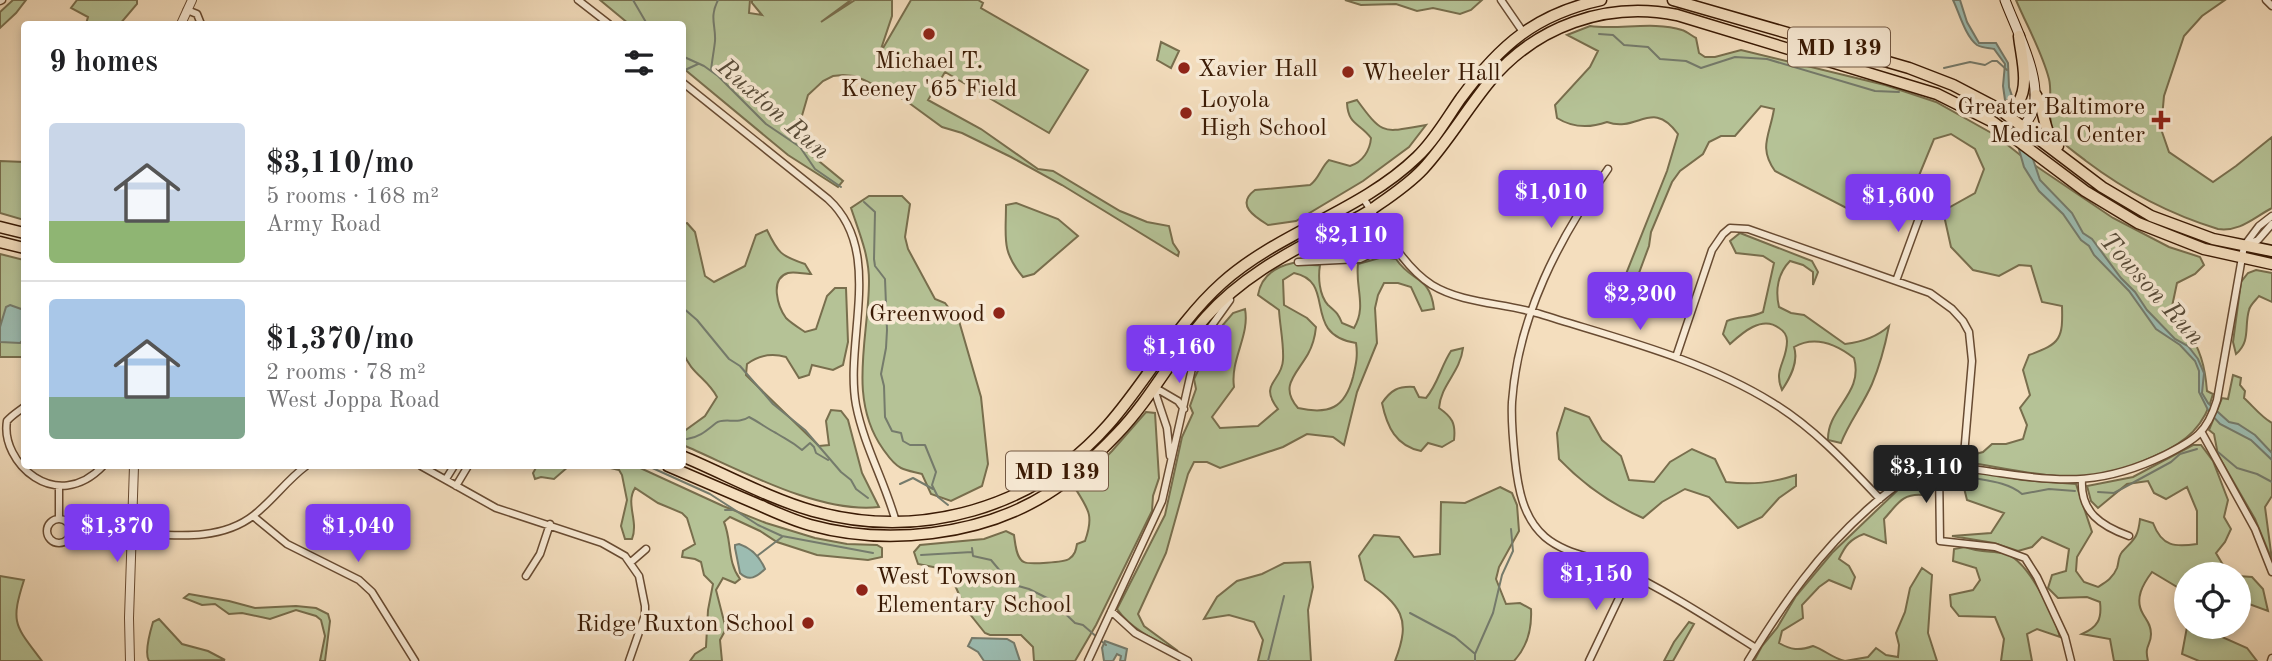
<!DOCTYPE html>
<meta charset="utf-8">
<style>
body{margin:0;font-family:"Old Standard TT",serif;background:#f2f2f2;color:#202124;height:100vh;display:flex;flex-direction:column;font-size:26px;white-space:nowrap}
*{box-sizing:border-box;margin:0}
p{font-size:23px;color:#757577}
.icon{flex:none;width:38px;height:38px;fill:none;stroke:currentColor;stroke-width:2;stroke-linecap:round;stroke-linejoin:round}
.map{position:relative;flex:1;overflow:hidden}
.side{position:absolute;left:21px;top:21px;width:665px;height:448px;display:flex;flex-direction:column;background:#fff;border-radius:7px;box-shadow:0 4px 10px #0003}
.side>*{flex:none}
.tools{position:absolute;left:2174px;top:562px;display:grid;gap:14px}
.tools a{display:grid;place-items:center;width:77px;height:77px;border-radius:50%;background:#fff;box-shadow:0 4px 10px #0003;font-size:35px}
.price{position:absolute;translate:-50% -60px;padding:0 16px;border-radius:7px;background:#7c3aed;color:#fff;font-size:23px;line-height:46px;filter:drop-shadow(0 2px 4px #0008)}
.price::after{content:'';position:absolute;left:50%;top:42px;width:21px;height:16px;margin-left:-10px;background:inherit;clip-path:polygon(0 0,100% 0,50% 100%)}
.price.active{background:#222;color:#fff}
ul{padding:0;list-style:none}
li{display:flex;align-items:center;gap:21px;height:175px;padding:0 28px}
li+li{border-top:2px solid #e0e0e0}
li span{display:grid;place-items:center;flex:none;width:196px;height:140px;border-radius:7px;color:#555}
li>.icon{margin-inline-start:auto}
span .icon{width:84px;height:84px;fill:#fffc;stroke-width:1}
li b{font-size:30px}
h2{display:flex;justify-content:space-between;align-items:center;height:84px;padding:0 28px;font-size:30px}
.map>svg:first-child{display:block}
.green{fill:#b5c296;stroke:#786e4d;stroke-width:2;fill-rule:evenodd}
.water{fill:#9cbcb1;stroke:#757b6c;stroke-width:2}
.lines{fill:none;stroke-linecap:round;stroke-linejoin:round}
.stream{stroke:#757b6c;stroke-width:2}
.minor-casing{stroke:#684b32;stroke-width:9}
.tertiary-casing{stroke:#684b32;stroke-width:10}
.secondary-casing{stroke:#3a1a04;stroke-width:11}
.primary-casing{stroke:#3a1a04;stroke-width:13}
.minor{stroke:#f8ead5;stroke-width:6}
.tertiary{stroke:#f8ead5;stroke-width:8}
.secondary{stroke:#f8ead5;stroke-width:9}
.primary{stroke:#f4debe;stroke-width:10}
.poi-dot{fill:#8f2418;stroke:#f8ead5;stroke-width:2.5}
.labels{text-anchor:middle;stroke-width:7;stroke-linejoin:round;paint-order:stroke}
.shield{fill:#f8ead5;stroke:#735843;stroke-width:2}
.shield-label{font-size:23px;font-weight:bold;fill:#3a1a04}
.poi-label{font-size:24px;fill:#3a1a04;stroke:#f8ead5;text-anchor:start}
.water-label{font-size:26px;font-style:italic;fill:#574b38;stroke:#f8ead5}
</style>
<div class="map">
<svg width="2272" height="661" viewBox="0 0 2272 661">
<rect width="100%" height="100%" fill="#f4debe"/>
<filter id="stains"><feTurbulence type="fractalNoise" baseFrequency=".00286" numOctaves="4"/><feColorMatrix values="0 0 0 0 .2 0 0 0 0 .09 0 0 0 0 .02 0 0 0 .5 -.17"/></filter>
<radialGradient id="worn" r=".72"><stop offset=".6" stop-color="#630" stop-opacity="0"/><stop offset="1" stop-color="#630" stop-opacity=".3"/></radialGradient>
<!-- green -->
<path class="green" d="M13,0H26L16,13L0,28V12Z
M77,0H137V4L120,24H86L88,17L71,8Z
M600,0H750L749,13L762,15L752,3V0H851L821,22L855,0H892V16L879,55L911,0H978L983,3L981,8L1088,70L1049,133L945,72L928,100L981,129L1038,169L1053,171L1120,211L1147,222L1169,226L1173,243L1179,252L1178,256L1062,185L1011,157L962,133L942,127L905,100L864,80L854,76L843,75L833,76L823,81L808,95L799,126L803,148L843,181L838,187L788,155L683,68L682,24H629Z
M1345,0H1482L1471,10L1460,14L1433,8L1417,11L1396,4L1361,5Z
M2016,0H2225L2202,16L2184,36L2164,96L2161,129L2169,152L2213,182L2236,166L2272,137V208C2253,218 2240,232 2218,229C2169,214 2127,192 2086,161C2075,152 2061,144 2054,132C2046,116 2053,96 2049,79C2042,52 2027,26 2016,0Z
M1590,26C1618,30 1654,21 1682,30C1686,31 1692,36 1696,38L1699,53L1705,57H1715L1741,50L1885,85L1936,102L1995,135L2024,158L2113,218L2169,247L2200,257L2204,265L2195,274L2177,283L2170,316L2174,325L2186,327C2200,349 2205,365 2207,391L2213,394C2205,426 2186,442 2157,455C2144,461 2131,467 2117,471C2072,485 2017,470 1972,463V455L1983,452L1992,444H2006L2023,439L2027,425L2020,408L2030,395L2023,370L2029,355C2061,344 2063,338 2062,306L2042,302L2031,266L2019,265L1999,276L1973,270L1951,247L1943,211L1975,193L1984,169L1975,149L1951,134L1934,139L1918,178L1909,191L1888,188L1866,203L1858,214L1775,171C1758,147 1770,135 1774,109L1761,106L1735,136H1721L1709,142L1703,154L1680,171L1672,182L1651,232L1649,246L1639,273L1636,300L1627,309L1621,298L1622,284L1667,171L1678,134C1652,98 1638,133 1607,122C1590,128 1573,128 1557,118L1555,105L1590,67L1598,51L1567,35Z
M1161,42L1179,51L1171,68L1157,60Z
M1357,100C1384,137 1383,132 1426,125L1409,147L1363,181L1296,221L1268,225C1255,217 1235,205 1255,190L1310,185C1319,179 1321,167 1329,160L1350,166C1363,162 1370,150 1371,138C1360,123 1348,125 1347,103Z
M0,161L24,162V220L0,213Z
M869,196H902L910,204L905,237L908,249L935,299L945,303L959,321L981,397L988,464L982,486L951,501L931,494L922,474C915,472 907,471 901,468C893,464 888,456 883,449C847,398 869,337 869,281C869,255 859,232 851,208Z
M1016,203L1058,219L1078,236L1034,274L1023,277C1001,251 1006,238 1006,205Z
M687,223L695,232L705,276L714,282L745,266L756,235L767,230C778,253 781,256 805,264L811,274C804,274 794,271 788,273C769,279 778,307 786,318C791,323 799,328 805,332L816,329L827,296L835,288H846L848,342L843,365L833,370L812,365L809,375L799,378L786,357C772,353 759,355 747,364L746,375L819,446L829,445L826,421L831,410L841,411L848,420L862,473L879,507C818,514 739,469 683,445V432L705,416L717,397C707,378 691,374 683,352L682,224Z
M1740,233L1812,261L1818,272L1813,285V272L1803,265L1790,261C1778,273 1775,290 1779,307L1791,313L1804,315L1845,344C1862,342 1877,337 1889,326C1885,346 1880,365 1872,384C1863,405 1849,422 1841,443L1828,440C1827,408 1864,394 1854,358C1836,344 1815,335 1794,347C1799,362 1790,378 1782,390C1773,369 1787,362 1787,341C1787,335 1784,331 1779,328C1762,315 1742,333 1730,344L1723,334L1727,321C1740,316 1751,318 1763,312L1774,263L1763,256L1736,253L1730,241Z
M0,254L24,260V357H0Z
M1383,257L1396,259C1412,283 1430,275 1434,309L1422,311L1411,287L1398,283H1384L1378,295L1375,308L1377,343L1357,392L1344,445L1333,437L1307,434L1283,447L1220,468L1207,462H1194L1188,474L1166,553L1138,614L1144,626L1178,651C1155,640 1132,630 1117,609L1165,515L1182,437L1193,413L1190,406L1196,389L1194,379L1216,333L1233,313L1245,309C1250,336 1230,359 1234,387L1212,417L1220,428L1258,426L1278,409C1258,383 1282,382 1283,360C1284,344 1280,327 1279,310L1258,295C1261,277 1274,267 1293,263C1300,262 1311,266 1320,265C1318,277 1319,295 1328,305C1336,312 1338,313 1342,323L1354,328C1367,306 1355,288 1358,264ZM1294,273C1338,282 1300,334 1356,343C1358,356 1356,364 1353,377C1345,408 1329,415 1298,408C1279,386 1296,375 1308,354C1313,345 1315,337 1316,327L1307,318L1284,305L1283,280Z
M2256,270L2272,273V302L2259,296C2256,300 2250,305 2249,310C2244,327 2251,341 2236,354L2233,342L2241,282L2248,273Z
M1463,348C1460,373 1441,384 1439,408C1452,417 1456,423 1454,440L1442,447L1428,443L1421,451C1396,446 1387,427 1382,403C1391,390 1398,386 1414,387L1419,397L1426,398C1438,384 1441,366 1451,351Z
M2233,375L2241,378L2240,385L2245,391L2244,398C2253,406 2261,417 2272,423V496L2265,507L2272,560L2255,519L2218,455L2214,434L2209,430L2222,398L2228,399Z
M1565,408L1589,417L1602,440L1621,456L1629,480L1654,482L1670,462L1692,449L1715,459L1726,482C1752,485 1772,483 1796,475V486L1779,498L1762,517L1738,528L1709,497L1685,489L1662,502L1643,518C1611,504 1583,484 1559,459L1557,433Z
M1146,412L1155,413L1159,478L1153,496L1152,511L1096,625L1075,661H1034L1033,647L1021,635H990L985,633L965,608L950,574L943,569L918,564L914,552L920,545L984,539L1006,531L1014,535C1015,542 1016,559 1024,562C1029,565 1065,562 1069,559C1075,555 1076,550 1077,544L1085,541C1094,516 1089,510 1075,488L1112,451Z
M2193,445H2201L2213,461L2228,500L2224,517L2231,529L2225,542L2216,553L2226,570L2234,574H2186V603L2177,587L2152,572C2143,584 2134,599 2143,614C2147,621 2151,625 2151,634C2151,646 2144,645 2148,661H2114L2110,639L2082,634C2098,627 2102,619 2100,602L2087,597L2058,598L2048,588L2052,575L2066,571L2069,549L2042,537L2032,547L2018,551L1994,543L1952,536L1991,533L2004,513L1967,500L1960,472L1965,469L2023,480L2076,484L2092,532L2077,557L2076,571L2084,582L2098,587C2106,582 2113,578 2117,568C2119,562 2118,557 2122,552C2134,539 2138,538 2140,519L2153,523C2162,547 2175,547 2197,544V511L2187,487L2166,499L2154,493L2148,481L2127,484L2098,508L2091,501L2087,486L2133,477Z
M537,466H569L554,479L541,477L535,479L533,473Z
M602,466H636L723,506L766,523L815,538L847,544L877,545L882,548V557L868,560L817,555L777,542L760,531L730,517L724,522C732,541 727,562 740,579L735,583L723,578L716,590L726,629L720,640L722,661H690L695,654L706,647L708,610L713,584L704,575L701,562L695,559L682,557L683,551L695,544L687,518L682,513L658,503L635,488C625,504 639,521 632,539H625L621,526L627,500L622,475L619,470Z
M1925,478L1932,488L1923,495C1902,493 1897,505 1884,519L1886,543L1864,534C1850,539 1845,546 1839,559L1849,566L1855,577L1851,589L1829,580L1819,587L1802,605L1803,618L1782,631L1779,643C1791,650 1799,651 1813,646C1825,650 1832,658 1845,661H1754L1762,646L1777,628L1796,596L1832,553L1902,486Z
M1500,487L1512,493L1517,505L1519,531L1499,567L1496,579L1506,604L1520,603L1531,609C1532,628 1527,647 1514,661H1395C1412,618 1401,605 1365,580L1359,556L1374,535L1399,537L1414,557L1440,554L1441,502L1465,503Z
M1965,547C1978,552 1990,551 2003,553C2027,557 2054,615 2060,637L2037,629L2027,634L2032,661H2001L2004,639L1995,617L1959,616L1951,606L1950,595L1973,590L1980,580L1976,568L1953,561L1954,549Z
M1284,563L1310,562L1313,587L1308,610L1311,661H1258L1263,640L1254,622L1229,615L1204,619L1217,597L1237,581L1262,574Z
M1922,568L1932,575L1928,633L1937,661H1845L1868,657L1876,648L1886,655L1898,657L1899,645L1896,633L1905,612L1910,588Z
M0,576L24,580C10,624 15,625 42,661H0Z
M2238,576L2252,577L2263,589L2268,611L2238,600Z
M189,594L229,601L255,608L296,606L316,608L328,614L330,621L325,661H320L325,636L321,620L316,616L296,610L270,619L242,613L229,614L215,604L202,605L184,598Z
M159,619L182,644L208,651L225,660L149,661C144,653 150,632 153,622Z
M1689,622L1694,624L1673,661H1664L1674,642Z
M2187,627H2217L2222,637L2247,648L2257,661H2199L2182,654Z"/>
<!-- water -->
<path class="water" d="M1953,0H1960L1967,22L1979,43H1996L2008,63L2009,87L2040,180L2072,213L2083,233L2092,239L2121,278L2135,292L2147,310L2175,339L2188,346L2198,359L2204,373L2202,393L2208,403L2229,422L2238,424L2255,435L2272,453V460L2251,440L2220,424L2209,412L2199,392V371L2195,361L2180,345L2156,329L2129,291L2094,255L2089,246L2081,240L2063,214L2039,191L2024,167L2005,100L2003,86L2005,64L1994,49C1989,48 1982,48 1977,45C1965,36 1959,12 1953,0Z
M10,305L24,310V339L20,343L0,342V327L6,307Z
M739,544C751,548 760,557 765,569C757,577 749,582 740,573L735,548V545Z
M972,638L1007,639L1014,643L1020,661H984L978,652L968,646Z
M1105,641L1127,649L1125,661H1120L1121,656L1117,654L1113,661H1104L1102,648Z"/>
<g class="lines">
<!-- stream -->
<path class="stream" d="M633,0L647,24
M1599,34L1613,35L1624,45L1648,47L1660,59L1686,61L1701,68L1735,57L1767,59L1875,91L1899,92
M682,56L704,66L718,76L766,124L800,147L815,169L841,187
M1944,68L1970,62L1985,65L1992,61H1997L2007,70
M711,71C712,60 714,51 715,41C716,25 709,18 718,0
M682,75L685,70L698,64
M864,202L875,212L874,259L875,266L885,279L887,330L886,348L881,374L884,386L885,417L892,431L901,433L903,441L910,445H925L936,472L932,485L938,497L948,505
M682,307L697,320L729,359L740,366L773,404L805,430L841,472L851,480L856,489L868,498
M687,439C700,437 707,430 716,423C724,417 738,425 749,417C759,422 766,428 776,433C787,440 790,440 802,450L810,443L814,447L816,453L828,460
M2218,452L2237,468L2257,474L2272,482
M648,466L710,494L758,525L782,536L873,553
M1955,474C1978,481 2004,479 2022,494L2049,489L2075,491
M900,484L913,478L933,489
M2098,492L2114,493L2171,462L2180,454L2197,449
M725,510H733
M972,548L973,556L991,560L1011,584L1029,589L1051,600L1075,623L1083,625L1106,645
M921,555L972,552
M757,556L782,537
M1410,613L1455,637L1474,653
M1268,661L1284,596
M1475,661V654L1493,613L1502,575L1513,551L1511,529"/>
<defs>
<path id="minor" d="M578,0L609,24
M1501,0L1523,32
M2266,0L2272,6
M0,1L2,0
M187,10L197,14L201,24
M682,82L828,199C885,251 844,340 856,405C864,446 885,482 896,522
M1608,169C1559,238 1518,316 1512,402C1511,421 1513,441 1515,460C1518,488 1523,518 1545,537C1565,554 1591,556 1614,566C1664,589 1710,619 1756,648
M1363,198C1383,227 1402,266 1432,285C1463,304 1506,303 1540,314C1619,339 1702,359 1773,403C1814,428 1847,464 1880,499
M2249,244L2258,240L2272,224
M1298,262L1360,259L1394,243
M1896,281L1926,199
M1676,357L1712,250L1723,234L1730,228L1748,229L1930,293L1952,309L1963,321L1969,332L1972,361L1963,467
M1154,387L1178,401L1184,409
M1154,389L1167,428L1170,456
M24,407C19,411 12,415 7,421C0,462 56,515 103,466
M2202,433L2255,529L2272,572
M421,466L496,508L602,543L625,556L639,576L645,606V615L629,661
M1939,468L1940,541L1995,547L2025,558L2037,577L2065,637L2071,661
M446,479L454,466
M2082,480C2080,512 2101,526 2129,536
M456,486L468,466
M253,516L287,544L359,580L372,592L415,661
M59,518V487
M47 531a12 12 0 1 1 24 0a12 12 0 1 1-24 0Z
M132,533C173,535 220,542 254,515C273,500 287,480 306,466
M631,562L646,549
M526,576L540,554L550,524
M1111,611L1135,633L1188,661
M1088,661L1162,501L1195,355L1207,332L1230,300
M1589,661L1630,575
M1748,661C1783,604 1819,552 1869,508C1886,493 1905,477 1927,470C1951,463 1976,470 2000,473C2065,483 2105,484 2165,455C2195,440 2207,433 2217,400L2244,246L2259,226L2272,216
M2271,661L2272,658"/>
<path id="tertiary" d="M181,24L192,0
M130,661L129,618L134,466"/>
<path id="secondary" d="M2005,0C2016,30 2046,84 2031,115C2027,123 2020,131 2015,138"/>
<path id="primary" d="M1673,0L1909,68L1953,85L1999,109L2102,187L2151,216L2213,239L2272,251
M2036,95C2046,112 2042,132 2058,146
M1999,109L2018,103C2030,85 2021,56 2019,36
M0,227L24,233
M0,242L24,248
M682,456C725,474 768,498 813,511C920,541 1035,508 1108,425C1148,380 1176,324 1222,283C1280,231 1360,212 1417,157C1435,140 1447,118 1461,98C1500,45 1536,14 1601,0
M668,466C698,479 728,492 759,505C775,512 792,520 810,525C886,546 980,536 1047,494C1073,478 1096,456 1117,434C1151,399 1174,353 1206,317C1240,279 1282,256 1326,233C1342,225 1360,218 1375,207C1391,196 1409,184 1423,169C1448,142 1466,110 1490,81C1536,26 1606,1 1677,15L1937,94L1993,122L2085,191L2138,223L2204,249L2272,264"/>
</defs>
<!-- minor casing -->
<use href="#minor" class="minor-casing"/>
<!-- tertiary casing -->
<use href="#tertiary" class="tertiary-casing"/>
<!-- secondary casing -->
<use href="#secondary" class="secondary-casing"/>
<!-- primary casing -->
<use href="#primary" class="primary-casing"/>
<!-- minor -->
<use href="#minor" class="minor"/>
<!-- tertiary -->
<use href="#tertiary" class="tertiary"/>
<!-- secondary -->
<use href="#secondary" class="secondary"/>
<!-- primary -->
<use href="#primary" class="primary"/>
</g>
<!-- markers -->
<g class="poi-dot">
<circle cx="929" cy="34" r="7"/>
<circle cx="1184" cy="68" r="7"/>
<circle cx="1348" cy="72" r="7"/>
<circle cx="1186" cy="113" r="7"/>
<path d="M2157.5 109.5h7v7h7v7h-7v7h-7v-7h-7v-7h7z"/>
<circle cx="999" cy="313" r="7"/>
<circle cx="862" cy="590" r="7"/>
<circle cx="808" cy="623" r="7"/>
</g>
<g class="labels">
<!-- shield labels -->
<g class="shield">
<rect x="1788" y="27.5" width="102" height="39" rx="5"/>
<rect x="1006" y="451.5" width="102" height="39" rx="5"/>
</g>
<g class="shield-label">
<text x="1839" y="55">MD 139</text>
<text x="1057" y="479">MD 139</text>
</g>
<!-- poi labels -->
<g class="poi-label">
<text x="929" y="68" text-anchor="middle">Michael T.<tspan x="929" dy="28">Keeney '65 Field</tspan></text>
<text x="1198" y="76">Xavier Hall</text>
<text x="1362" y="80">Wheeler Hall</text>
<text x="1200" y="107">Loyola<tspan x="1200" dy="28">High School</tspan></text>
<text x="2145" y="114" text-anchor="end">Greater Baltimore<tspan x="2145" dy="28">Medical Center</tspan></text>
<text x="985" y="321" text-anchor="end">Greenwood</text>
<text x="876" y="584">West Towson<tspan x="876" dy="28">Elementary School</tspan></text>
<text x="794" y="631" text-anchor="end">Ridge Ruxton School</text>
</g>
<!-- water labels -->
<g class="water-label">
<text transform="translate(774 108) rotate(41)" y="9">Ruxton Run</text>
<text transform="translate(2153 288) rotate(48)" y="9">Towson Run</text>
</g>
</g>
<rect width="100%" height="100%" filter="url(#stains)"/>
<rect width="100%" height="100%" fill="url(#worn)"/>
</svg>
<div class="tools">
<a><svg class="icon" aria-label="locate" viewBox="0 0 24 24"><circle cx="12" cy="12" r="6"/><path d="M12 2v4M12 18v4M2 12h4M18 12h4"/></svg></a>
</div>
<b class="price" style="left:1551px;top:230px">$1,010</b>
<b class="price" style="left:1898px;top:234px">$1,600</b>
<b class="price" style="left:1351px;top:273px">$2,110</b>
<b class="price" style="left:1640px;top:332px">$2,200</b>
<b class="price" style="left:1179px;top:385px">$1,160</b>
<b class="price active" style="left:1926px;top:505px">$3,110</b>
<b class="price" style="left:117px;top:564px">$1,370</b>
<b class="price" style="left:358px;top:564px">$1,040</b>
<b class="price" style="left:1596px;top:612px">$1,150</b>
<section class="side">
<h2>9 homes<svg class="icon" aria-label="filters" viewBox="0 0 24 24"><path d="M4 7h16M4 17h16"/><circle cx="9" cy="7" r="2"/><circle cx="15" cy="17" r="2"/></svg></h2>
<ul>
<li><span style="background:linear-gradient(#c9d6e8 70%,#8fb573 0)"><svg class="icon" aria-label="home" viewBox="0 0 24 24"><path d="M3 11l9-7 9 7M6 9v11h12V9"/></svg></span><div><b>$3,110/mo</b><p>5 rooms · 168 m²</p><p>Army Road</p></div></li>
<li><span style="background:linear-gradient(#a9c7e8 70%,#7fa58c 0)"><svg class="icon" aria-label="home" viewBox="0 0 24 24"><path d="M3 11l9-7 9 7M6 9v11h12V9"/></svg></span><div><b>$1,370/mo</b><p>2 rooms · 78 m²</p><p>West Joppa Road</p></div></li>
</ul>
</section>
</div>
